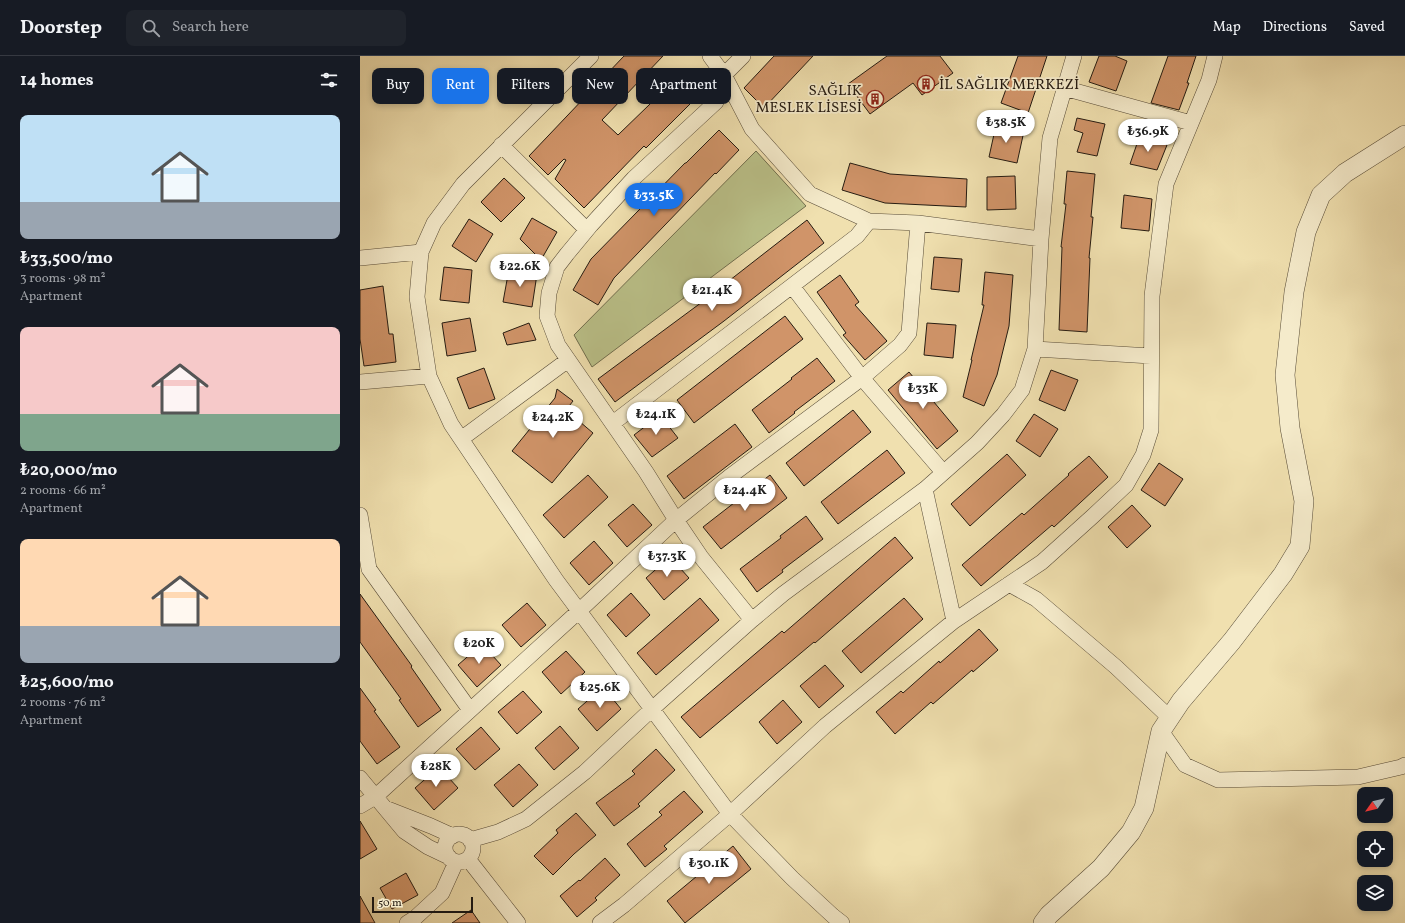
<!DOCTYPE html>
<meta charset="utf-8">
<style>
body{margin:0;font-family:Vollkorn,serif;background:#20242c;color:#f1f3f6;height:100vh;display:flex;flex-direction:column;font-size:15px;white-space:nowrap}
*{box-sizing:border-box;margin:0}
p{font-size:13px;color:#9ea1a6}
.icon{flex:none;width:22px;height:22px;fill:none;stroke:currentColor;stroke-width:2;stroke-linecap:round;stroke-linejoin:round}
.map{position:relative;flex:1;overflow:hidden}
.panel{display:flex;flex-direction:column;background:#171b24;width:360px}
.panel>*{flex:none}
.top-card{position:absolute;left:12px;top:12px;width:380px;height:36px;display:flex;gap:8px}
.needle{width:26px;rotate:236deg}
.controls{position:absolute;left:997px;top:731px;display:grid;gap:8px}
.controls a{display:grid;place-items:center;width:36px;height:36px;border-radius:8px;background:#171b24;box-shadow:0 2px 6px #0003;font-size:20px}
.scale{position:absolute;left:12px;bottom:10px;width:101px;box-sizing:border-box;padding-left:4px;border:2px solid #251b11;border-top:0;font-size:11px;line-height:14px;white-space:nowrap;color:#251b11;-webkit-text-stroke:3px #f5ebcb;paint-order:stroke}
.price{position:absolute;translate:-50% -34px;padding:0 9px;border-radius:14px;background:#fff;color:#222;font-size:13px;line-height:26px;filter:drop-shadow(0 1px 2px #0008)}
.price::after{content:'';position:absolute;left:50%;top:24px;width:12px;height:9px;margin-left:-6px;background:inherit;clip-path:polygon(0 0,100% 0,50% 100%)}
.price.selected{background:#1a73e8;color:#fff}
ul{padding:0;list-style:none}
li{display:grid;align-content:center;gap:8px;height:212px;padding:0 20px}
li span{display:grid;place-items:center;height:124px;border-radius:8px;color:#555}
li>.icon{margin-inline-start:auto}
span .icon{width:72px;height:72px;fill:#fffc;stroke-width:1}
li b{font-size:17px}
h2{display:flex;justify-content:space-between;align-items:center;height:48px;padding:0 20px;font-size:17px}
.pill{padding:0 14px;border-radius:8px;background:#171b24;box-shadow:0 2px 6px #0003;font-size:14px;line-height:36px}
.pill.selected{background:#1a73e8;color:#fff}
header{display:flex;align-items:center;gap:24px;box-sizing:border-box;height:56px;padding:0 20px;background:#171b24;border-bottom:1px solid #363941}
header strong{font-size:19px}
nav{display:flex;gap:22px;margin-inline-start:auto;font-size:14px}
.search{width:280px;height:36px;background:#20242c;display:flex;align-items:center;gap:10px;box-sizing:border-box;padding:0 14px;border-radius:8px;color:#9ea1a6;font-size:15px}
main{display:flex;flex:1;min-height:0}
.map>svg:first-child{display:block}
.green{fill:#bbc28a;stroke:#706e4e}
.building{fill:#d09469;stroke:#251b11}
.lines{fill:none;stroke-linecap:round;stroke-linejoin:round}
.minor-casing{stroke:#584c38;stroke-width:16}
.tertiary-casing{stroke:#584c38;stroke-width:20}
.minor{stroke:#f5ebcb;stroke-width:15}
.tertiary{stroke:#f5ebcb;stroke-width:19}
.labels{text-anchor:middle;stroke-width:3.5;stroke-linejoin:round;paint-order:stroke}
.poi-label{font-size:15px;fill:#251b11;stroke:#f5ebcb;text-anchor:start}
</style>
<header>
<strong>Doorstep</strong>
<div class="search"><svg class="icon" aria-label="search" viewBox="0 0 24 24"><circle cx="10" cy="10" r="6"/><path d="M15 15l6 6"/></svg>Search here</div>
<nav><a>Map</a><a>Directions</a><a>Saved</a></nav>
</header>
<main>
<section class="panel">
<h2>14 homes<svg class="icon" aria-label="filters" viewBox="0 0 24 24"><path d="M4 7h16M4 17h16"/><circle cx="9" cy="7" r="2"/><circle cx="15" cy="17" r="2"/></svg></h2>
<ul>
<li><span style="background:linear-gradient(#bfe0f5 70%,#9aa5b1 0)"><svg class="icon" aria-label="home" viewBox="0 0 24 24"><path d="M3 11l9-7 9 7M6 9v11h12V9"/></svg></span><div><b>₺33,500/mo</b><p>3 rooms · 98 m²</p><p>Apartment</p></div></li>
<li><span style="background:linear-gradient(#f6c9c9 70%,#7fa58c 0)"><svg class="icon" aria-label="home" viewBox="0 0 24 24"><path d="M3 11l9-7 9 7M6 9v11h12V9"/></svg></span><div><b>₺20,000/mo</b><p>2 rooms · 66 m²</p><p>Apartment</p></div></li>
<li><span style="background:linear-gradient(#ffd9b3 70%,#9aa5b1 0)"><svg class="icon" aria-label="home" viewBox="0 0 24 24"><path d="M3 11l9-7 9 7M6 9v11h12V9"/></svg></span><div><b>₺25,600/mo</b><p>2 rooms · 76 m²</p><p>Apartment</p></div></li>
</ul>
</section>
<div class="map">
<svg width="1045" height="867" viewBox="0 0 1045 867">
<rect width="100%" height="100%" fill="#f0e0af"/>
<filter id="stains"><feTurbulence type="fractalNoise" baseFrequency=".005" numOctaves="4"/><feColorMatrix values="0 0 0 0 .2 0 0 0 0 .09 0 0 0 0 .02 0 0 0 .5 -.17"/></filter>
<radialGradient id="worn" r=".72"><stop offset=".6" stop-color="#630" stop-opacity="0"/><stop offset="1" stop-color="#630" stop-opacity=".3"/></radialGradient>
<!-- green -->
<path class="green" d="M396,95L446,150L232,311L214,279Z"/>
<!-- building -->
<path class="building" d="M264,0H303L242,64L258,79L321,18L341,37L286,92L284,90L224,152L195,123L206,104L204,103L188,119L169,100Z
M414,0H453L404,52L384,32Z
M527,0H580L593,17L562,39L553,27L510,58L488,28Z
M658,0H687L668,57L641,47Z
M739,0H755L767,5L756,35L729,26Z
M808,0H836L827,27H829L819,54L791,47Z
M717,62L745,68L737,100L717,96L723,77L714,74Z
M636,69L664,75L657,107L629,101Z
M359,74L379,94L356,118L355,117L254,222L238,249L213,234L231,203L325,107H326Z
M780,79L807,89L797,114L770,108Z
M490,107L530,118L607,123L606,151L525,147L482,134Z
M707,115L735,118L731,161H733L729,202H730L727,276L699,274L702,191H701L706,148H704Z
M655,120L656,153L627,154V121Z
M144,122L165,142L141,166L121,146Z
M764,139L792,143L789,175L761,172Z
M172,162L197,176L181,204L160,183Z
M109,163L133,178L116,206L92,190Z
M447,164L464,187L364,265L255,346L238,323L338,249Z
M574,201L602,203L599,236L571,233Z
M84,211L112,214L109,247L80,244Z
M149,213L177,218L172,251L143,246Z
M625,216L653,219L649,270L637,319L624,350L603,341L612,304H611L624,249H622Z
M480,219L499,246L495,249L527,285L505,304L483,279L486,277L457,236Z
M23,230L29,278H33L36,306L4,310L0,283V234Z
M425,260L443,283L334,367L317,344Z
M110,262L116,295L87,300L82,267Z
M169,267L176,284L147,289L143,277Z
M567,267L596,269L593,302L564,299Z
M457,302L475,325L434,356L435,357L409,377L392,354L432,323L431,322Z
M124,312L135,343L109,353L97,322Z
M691,314L718,324L705,355L679,344Z
M549,316L598,375L577,393L528,334Z
M197,333L213,345L206,354L233,377L192,427L152,395L195,342Z
M493,354L511,376L444,430L426,407Z
M674,358L698,373L680,401L656,385Z
M300,359L318,382L292,401L274,379Z
M375,368L392,391L324,443L307,420Z
M527,394L545,417L478,468L461,446Z
M647,398L666,419L610,470L591,448Z
M729,400L748,421L694,471L692,469L621,530L602,509L662,457L664,459L709,419L708,418Z
M799,407L823,423L805,450L781,434Z
M228,419L248,441L204,482L183,459Z
M410,419L427,442L361,493L343,471Z
M273,448L292,469L267,491L248,469Z
M772,449L791,470L767,492L748,471Z
M446,460L463,483L422,514L423,516L397,536L380,513L421,482L420,480Z
M535,481L553,502L455,587L454,586L340,682L321,661L422,575L424,577Z
M234,485L253,507L229,529L210,507Z
M310,501L329,522L304,544L286,522Z
M271,537L290,559L266,581L247,559Z
M0,538L52,610L51,611L81,654L58,671L39,644L41,643L0,586Z
M340,542L359,564L296,619L277,597Z
M544,542L563,563L501,617L482,595Z
M167,547L186,569L161,591L142,569Z
M619,573L638,594L613,616L612,614L573,648L571,646L535,678L516,656L541,635L543,637L579,605L580,607Z
M122,588L141,609L117,631L98,609Z
M206,595L225,616L201,638L182,616Z
M465,609L484,630L459,652L440,630Z
M243,631L261,653L237,675L218,653Z
M0,632L16,654L14,655L40,691L17,708L0,685Z
M163,635L182,656L157,678L138,656Z
M423,644L442,666L417,688L399,666Z
M200,670L219,692L194,714L175,692Z
M121,671L140,693L115,714L96,693Z
M296,693L315,714L278,748L280,750L254,770L236,747L275,718L272,715Z
M159,708L178,729L153,751L134,729Z
M79,711L98,732L74,754L55,732Z
M324,735L343,756L304,790L307,793L285,811L267,788L302,759L299,756Z
M216,757L236,779L214,798L193,819L174,800L198,777L196,774Z
M0,765L17,793L0,803Z
M373,790L391,813L325,867L307,845Z
M245,802L260,819L235,842L237,844L217,861L200,840L219,824L220,825Z
M46,817L58,839L32,853L20,832Z
M0,840L15,867H0Z
M111,854L120,867H92Z"/>
<g class="lines">
<defs>
<path id="minor" d="M231,0L103,128L74,167L61,196L57,241L69,320L91,368L196,524L370,758L432,822L473,860L482,867
M350,0L364,19L392,73L450,138L509,165L558,167L681,183
M383,0L364,19L356,46L274,122L231,169L207,198L197,211L189,237L187,260L198,289L286,416L316,464L341,501L392,564
M704,32L831,67
M141,89L227,174
M0,202L61,196
M432,230L502,322L583,416
M675,293L791,300
M0,326L69,320
M253,367L497,180L509,165
M101,383L208,304
M565,433L594,565
M0,459L9,513L110,654
M649,528L676,543L756,611L810,662
M801,675L825,709L858,724L998,721L1041,711L1045,709
M0,722L44,775L68,791L89,801
M0,750L15,741L219,555L316,464L369,421L502,322L540,289L549,277L558,167
M25,752L71,770L93,780
M85 792a14 14 0 1 1 28 0a14 14 0 1 1-28 0Z
M110,784L138,776L166,763L225,716L292,653L392,564L423,538L565,433L617,387L643,359L662,334L675,293L681,183L690,82L714,0
M108,803L158,867
M47,867L55,862L82,837L96,806
M240,867L264,849L370,758L465,670L594,565L682,506L733,460L766,429L783,399L791,374L792,240L806,128L849,24L855,0"/>
<path id="tertiary" d="M683,867L689,859L741,812L771,776L784,752L801,675L821,645L872,585L923,518L940,490L944,445L930,372L925,319L934,236L946,176L961,139L985,117L1045,79"/>
</defs>
<!-- minor casing -->
<use href="#minor" class="minor-casing"/>
<!-- tertiary casing -->
<use href="#tertiary" class="tertiary-casing"/>
<!-- minor -->
<use href="#minor" class="minor"/>
<!-- tertiary -->
<use href="#tertiary" class="tertiary"/>
</g>
<!-- icons -->
<defs>
<symbol id="building-ring" viewBox="-11 -11 22 22"><circle r="9.5" fill="#f5ebcb" stroke="#8f2418" stroke-width="1.5"/><path d="M-4-6H4V6H1V3H-1V6H-4ZM-2.5-4.3h1.7v1.8h-1.7ZM.8-4.3h1.7v1.8H.8ZM-2.5-1h1.7V.8h-1.7ZM.8-1h1.7V.8H.8Z" fill="#8f2418"/></symbol>
</defs>
<g fill-rule="evenodd">
<use href="#building-ring" x="556" y="18" width="20" height="20"/>
<use href="#building-ring" x="505" y="33" width="20" height="20"/>
</g>
<g class="labels">
<!-- poi labels -->
<g class="poi-label">
<text x="579" y="33">İL SAĞLIK MERKEZİ</text>
<text x="502" y="39" text-anchor="end">SAĞLIK<tspan x="502" dy="17">MESLEK LİSESİ</tspan></text>
</g>
</g>
<rect width="100%" height="100%" filter="url(#stains)"/>
<rect width="100%" height="100%" fill="url(#worn)"/>
</svg>
<div class="controls">
<a><svg class="needle" viewBox="-14 -14 28 28"><path d="M0-13l5 13h-10z" fill="#e53935"/><path d="M0 13l5-13h-10z" fill="#9ea1a6"/></svg></a>
<a><svg class="icon" aria-label="locate" viewBox="0 0 24 24"><circle cx="12" cy="12" r="6"/><path d="M12 2v4M12 18v4M2 12h4M18 12h4"/></svg></a>
<a><svg class="icon" aria-label="layers" viewBox="0 0 24 24"><path d="M12 4l9 5-9 5-9-5zM3 14l9 5 9-5"/></svg></a>
</div>
<div class="scale">50 m</div>
<b class="price" style="left:646px;top:88px">₺38.5K</b>
<b class="price" style="left:788px;top:97px">₺36.9K</b>
<b class="price selected" style="left:294px;top:161px">₺33.5K</b>
<b class="price" style="left:160px;top:232px">₺22.6K</b>
<b class="price" style="left:352px;top:256px">₺21.4K</b>
<b class="price" style="left:563px;top:354px">₺33K</b>
<b class="price" style="left:296px;top:380px">₺24.1K</b>
<b class="price" style="left:193px;top:383px">₺24.2K</b>
<b class="price" style="left:385px;top:456px">₺24.4K</b>
<b class="price" style="left:307px;top:522px">₺37.3K</b>
<b class="price" style="left:119px;top:609px">₺20K</b>
<b class="price" style="left:240px;top:653px">₺25.6K</b>
<b class="price" style="left:76px;top:732px">₺28K</b>
<b class="price" style="left:349px;top:829px">₺30.1K</b>
<div class="top-card">
<a class="pill">Buy</a>
<a class="pill selected">Rent</a>
<a class="pill">Filters</a>
<a class="pill">New</a>
<a class="pill">Apartment</a>
</div>
</div>
</main>
